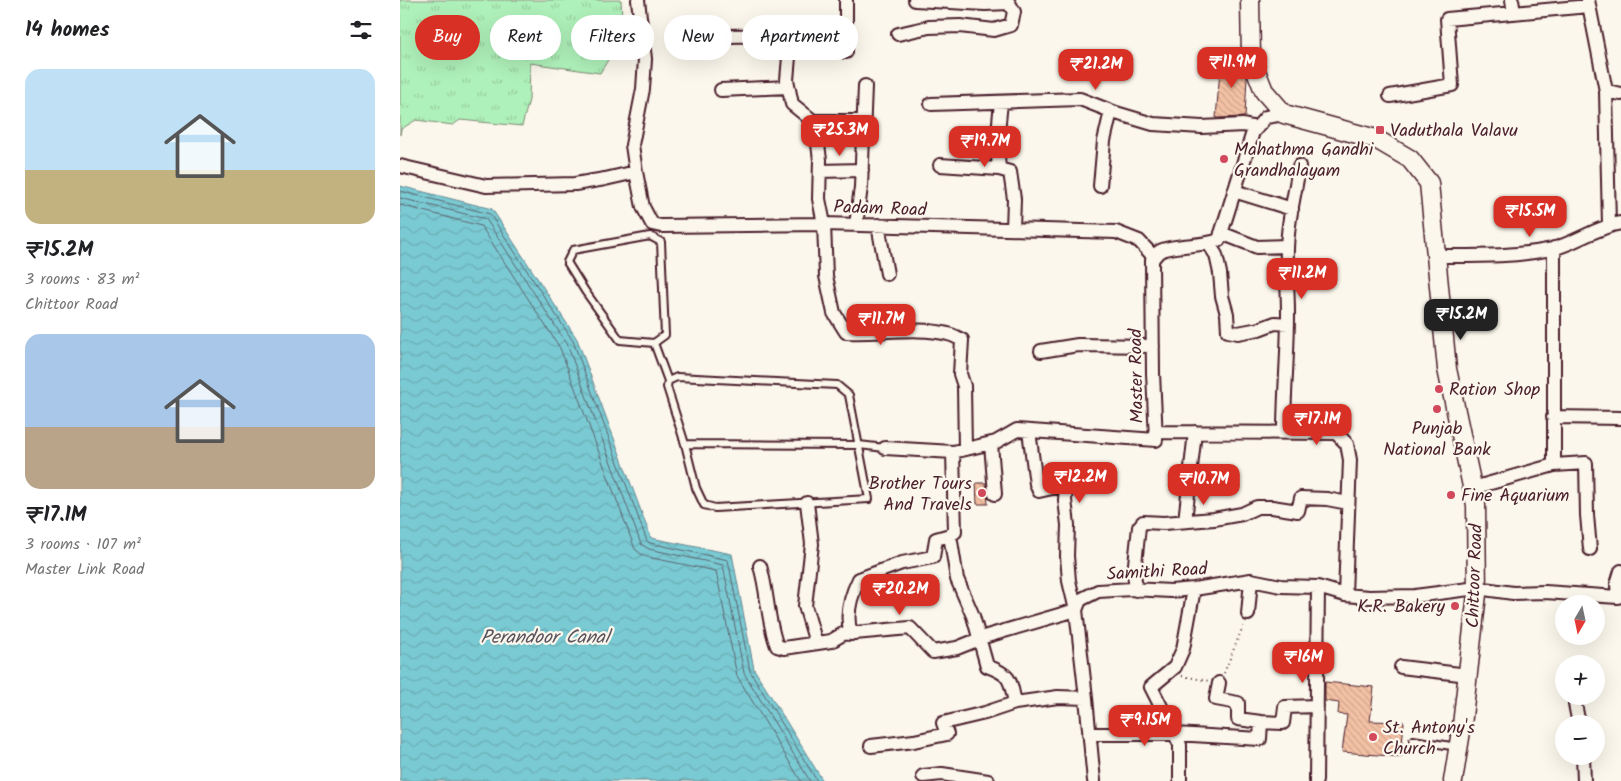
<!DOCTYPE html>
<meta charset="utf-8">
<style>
body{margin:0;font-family:Kalam,sans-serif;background:#f6f6f6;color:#202124;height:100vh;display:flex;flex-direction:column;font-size:19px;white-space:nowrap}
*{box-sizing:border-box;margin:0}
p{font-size:16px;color:#757577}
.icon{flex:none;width:28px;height:28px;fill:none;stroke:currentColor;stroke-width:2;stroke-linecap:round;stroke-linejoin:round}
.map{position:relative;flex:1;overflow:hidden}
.drawer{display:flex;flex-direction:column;background:#fff;width:400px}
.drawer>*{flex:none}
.banner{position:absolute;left:15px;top:15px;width:475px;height:45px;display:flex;gap:10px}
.needle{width:32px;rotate:189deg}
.buttons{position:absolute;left:1155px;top:595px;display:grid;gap:10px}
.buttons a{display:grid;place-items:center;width:50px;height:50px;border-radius:50%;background:#fff;box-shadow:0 5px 20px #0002;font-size:25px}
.price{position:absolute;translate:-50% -42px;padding:0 11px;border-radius:10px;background:#d93025;color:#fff;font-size:16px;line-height:32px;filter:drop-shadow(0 1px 2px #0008)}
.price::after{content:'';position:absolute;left:50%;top:30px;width:15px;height:11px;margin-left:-8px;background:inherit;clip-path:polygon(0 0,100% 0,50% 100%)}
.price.on{background:#222;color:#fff}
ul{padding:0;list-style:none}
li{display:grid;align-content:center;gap:10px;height:265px;padding:0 25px}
li span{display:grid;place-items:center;height:155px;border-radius:15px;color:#555}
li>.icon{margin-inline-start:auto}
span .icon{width:90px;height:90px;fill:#fffc;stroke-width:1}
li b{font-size:21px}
h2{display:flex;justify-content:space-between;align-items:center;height:60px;padding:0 25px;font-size:21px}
.chip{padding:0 18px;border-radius:22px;background:#fff;box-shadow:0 5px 20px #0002;font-size:18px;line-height:45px}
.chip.on{background:#d93025;color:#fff}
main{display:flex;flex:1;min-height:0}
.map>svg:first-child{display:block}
.grass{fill:url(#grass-tufts);stroke:#7c8872}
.water{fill:url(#water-waves);stroke:#678690}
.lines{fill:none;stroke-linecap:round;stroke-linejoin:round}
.shore{stroke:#5d636e;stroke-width:1}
.building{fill:url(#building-back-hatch);stroke:#4a1f2b}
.lane-casing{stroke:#4a1f2b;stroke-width:10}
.street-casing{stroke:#4a1f2b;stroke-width:16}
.secondary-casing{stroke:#4a1f2b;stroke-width:21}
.path{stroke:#4a1f2b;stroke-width:2;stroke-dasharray:1 4;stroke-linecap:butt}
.lane{stroke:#fbf7ec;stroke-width:6}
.street{stroke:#fbf7ec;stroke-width:12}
.secondary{stroke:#fbf7ec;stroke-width:18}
.poi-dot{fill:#d1495b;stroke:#fbf7ec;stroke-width:2}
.labels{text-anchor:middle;stroke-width:4.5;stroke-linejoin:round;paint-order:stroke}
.poi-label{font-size:18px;fill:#4a1f2b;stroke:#fbf7ec;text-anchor:start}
.street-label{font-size:18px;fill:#4a1f2b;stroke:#fbf7ec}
.water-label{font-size:19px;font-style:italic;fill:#58525d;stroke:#fbf7ec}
</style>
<main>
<section class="drawer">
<h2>14 homes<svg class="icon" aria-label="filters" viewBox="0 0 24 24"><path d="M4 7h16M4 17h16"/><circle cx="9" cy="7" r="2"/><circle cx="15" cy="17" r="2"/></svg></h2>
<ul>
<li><span style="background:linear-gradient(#bfe0f5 65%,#c2b280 0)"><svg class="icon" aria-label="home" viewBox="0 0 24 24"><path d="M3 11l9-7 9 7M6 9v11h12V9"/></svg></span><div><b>₹15.2M</b><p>3 rooms · 83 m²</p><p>Chittoor Road</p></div></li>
<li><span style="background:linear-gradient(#a9c7e8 60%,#b9a48a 0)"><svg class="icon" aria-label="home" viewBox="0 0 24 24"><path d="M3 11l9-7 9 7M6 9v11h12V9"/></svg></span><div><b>₹17.1M</b><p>3 rooms · 107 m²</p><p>Master Link Road</p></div></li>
</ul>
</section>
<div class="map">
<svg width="1221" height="781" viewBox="0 0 1221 781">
<defs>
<pattern id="grass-tufts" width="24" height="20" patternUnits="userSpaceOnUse" patternTransform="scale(1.25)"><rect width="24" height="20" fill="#aff1ba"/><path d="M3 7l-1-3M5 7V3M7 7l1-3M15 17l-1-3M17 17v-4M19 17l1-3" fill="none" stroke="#98cea0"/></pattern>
<pattern id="water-waves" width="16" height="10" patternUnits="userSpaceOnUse" patternTransform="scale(1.25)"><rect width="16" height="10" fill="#7acad3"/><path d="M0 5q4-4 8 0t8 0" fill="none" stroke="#6badb5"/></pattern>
<pattern id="building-back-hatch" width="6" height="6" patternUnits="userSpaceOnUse" patternTransform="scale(1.25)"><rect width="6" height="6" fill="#f3c1a4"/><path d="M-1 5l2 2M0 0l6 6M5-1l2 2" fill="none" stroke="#d2a58d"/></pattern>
</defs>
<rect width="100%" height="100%" fill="#fbf7ec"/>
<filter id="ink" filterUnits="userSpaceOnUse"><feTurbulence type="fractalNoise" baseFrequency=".02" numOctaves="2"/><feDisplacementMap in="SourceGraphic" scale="10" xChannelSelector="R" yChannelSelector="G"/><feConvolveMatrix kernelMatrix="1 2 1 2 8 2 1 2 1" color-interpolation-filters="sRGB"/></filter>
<g filter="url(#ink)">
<!-- grass -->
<path class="grass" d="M0,0H221L223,35L200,73L130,63L129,100L122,126L60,120L53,125L16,120L1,129L0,135Z"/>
<!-- water -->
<path class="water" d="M0,186L92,209L177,339L251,538L332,554L354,669L423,781H0Z"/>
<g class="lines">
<!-- shore -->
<path class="shore" d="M0,191L90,214L173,341L247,541L250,543L328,560L350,671L417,781
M0,198L86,219L167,344L241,544L249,549L323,565L344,673L410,781
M0,205L81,226L160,348L235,549L241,554L247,557L316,571L337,676L401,781"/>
</g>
<!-- building -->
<path class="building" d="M840,57L847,76L845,117L816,118L821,58Z
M576,483H586L588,504H577Z
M925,682L974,687L970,721L1004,722L1001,757L942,752L947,715L938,714L939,703L925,701Z"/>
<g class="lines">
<defs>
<path id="lane" d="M254,343L265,335L261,242L250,236L173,250L167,262L185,291L220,340L254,343L268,381
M285,444L267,387L268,381L277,377L437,385L449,395L469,499L315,508L304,505L296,488L285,444L459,445L485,448
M1013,740L1058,747"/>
<path id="street" d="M238,0L245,59L243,89L232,145L236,172L243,207L252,224L261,226L424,224L716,232L739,241L754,257
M446,0V52
M1112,0L1114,13
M1188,0L1206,91L1221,94
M498,34L529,27L560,26L594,30L611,25L614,12L609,3L585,4L515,0
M327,36L387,35L389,57L387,80L392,104L413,121L416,128L420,160L419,199L424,224L426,276L434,313L446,332C477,334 518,326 548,334C553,335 558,338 562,340L560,374L564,386L565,449
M321,90L388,87
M1206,91L1209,225
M990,96L1052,85L1047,19L1189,6
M601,102L597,143L599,169L610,172L614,199L613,229
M531,104L680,99L716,113L753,124L802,127L843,125L857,128
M413,121H463
M540,165L599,169
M0,166L86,186L175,184L205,179L236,172
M420,171L462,170
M700,186L704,141L711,111
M834,191L892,209
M456,225L461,187L465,86
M478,225L487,274
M821,233L857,247L887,246
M809,244L816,255L820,273L822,296L827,314L828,331L838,333L859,329L875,323L888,324
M1036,256C1075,256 1114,257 1152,249C1176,243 1196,227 1221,223
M641,351L678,345L753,346
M1153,417L1221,418
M755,432L936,433L947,444L950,460L945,595
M884,432C884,393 888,354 888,314C888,287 885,261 888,234C890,211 896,189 899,166
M591,444L595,494
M485,448L553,452L596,442L617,430L756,440L753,373L752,260C754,257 757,253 760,251C773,244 802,247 819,240L853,132L866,117L884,114
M553,452L555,532L550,535L557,579L573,616L587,666C611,675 610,679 615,703
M1154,465L1186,463L1187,515L1190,549
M1073,488L1154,465V248
M407,503L412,544L405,606L416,643
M785,521L795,432
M360,566C368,592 367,620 377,646L384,648L431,641L443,634L510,628L533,652L557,648L587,636L676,610L669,581L667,556L668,525L665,500L666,485L639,491L636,484L629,431
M794,589L783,649L775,667L751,687L775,734L860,739L861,722L883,723L885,707L917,706
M736,590L734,573L739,527L743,522L764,523L814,519L842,514L857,507H872L898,511L901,498L927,499L948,503
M848,614L851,580
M451,634C445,615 450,597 459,579L502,563L533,557L536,539L550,535
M1001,667L1068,675
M819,683L816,699L838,703V719L861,722
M686,698L694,781
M1175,704L1179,724
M689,734H775L780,745V781
M471,746L514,741L547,734L543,723L585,713L615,703L658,697L686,698L676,610L680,600L698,591L732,589L771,591L794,589L851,580L881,586L918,587L945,595L969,597L1015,596L1077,588L1113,593L1145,592L1218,597L1217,584L1221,571
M1183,756L1184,781
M523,776L542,774L588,781
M916,781L918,587"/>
<path id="secondary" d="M850,0L851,58L864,91L884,114L976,139L1010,159L1029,183L1047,369L1076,505L1077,594L1062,725L1053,781"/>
</defs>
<!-- lane casing -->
<use href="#lane" class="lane-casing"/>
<!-- street casing -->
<use href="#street" class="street-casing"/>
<!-- secondary casing -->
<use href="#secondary" class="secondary-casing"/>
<!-- path -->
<path class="path" d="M824,673L844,624
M782,676L809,681"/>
<!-- lane -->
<use href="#lane" class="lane"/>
<!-- street -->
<use href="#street" class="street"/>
<!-- secondary -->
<use href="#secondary" class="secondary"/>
</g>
</g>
<!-- markers -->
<g class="poi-dot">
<rect x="975" y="125" width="10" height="10" rx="2.5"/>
<circle cx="824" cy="159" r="5"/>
<circle cx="1039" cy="389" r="5"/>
<circle cx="1037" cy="409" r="5"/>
<circle cx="582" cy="493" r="5"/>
<circle cx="1051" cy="495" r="5"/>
<circle cx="1055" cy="606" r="5"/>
<circle cx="973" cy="737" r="5"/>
</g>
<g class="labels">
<!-- poi labels -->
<g class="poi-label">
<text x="990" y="136">Vaduthala Valavu</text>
<text x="834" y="155">Mahathma Gandhi<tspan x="834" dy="21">Grandhalayam</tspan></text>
<text x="1049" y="395">Ration Shop</text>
<text x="1037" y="434" text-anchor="middle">Punjab<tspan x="1037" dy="21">National Bank</tspan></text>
<text x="572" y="489" text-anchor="end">Brother Tours<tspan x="572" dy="21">And Travels</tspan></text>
<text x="1061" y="501">Fine Aquarium</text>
<text x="1045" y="612" text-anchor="end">K.R. Bakery</text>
<text x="983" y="733">St. Antony's<tspan x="983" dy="21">Church</tspan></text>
</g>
<!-- street labels -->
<g class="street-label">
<text transform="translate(480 208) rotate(2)" y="6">Padam Road</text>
<text transform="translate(736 376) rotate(-91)" y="6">Master Road</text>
<text transform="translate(757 571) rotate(-3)" y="6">Samithi Road</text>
<text transform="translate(1074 576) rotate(-88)" y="6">Chittoor Road</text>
</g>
<!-- water labels -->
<g class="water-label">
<text x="145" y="643">Perandoor Canal</text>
</g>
</g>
</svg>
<div class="buttons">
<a><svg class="needle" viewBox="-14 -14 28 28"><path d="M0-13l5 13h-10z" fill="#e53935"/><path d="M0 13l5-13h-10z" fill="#757577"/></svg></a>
<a>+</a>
<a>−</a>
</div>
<b class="price" style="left:832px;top:89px">₹11.9M</b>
<b class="price" style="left:696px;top:91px">₹21.2M</b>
<b class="price" style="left:440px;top:157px">₹25.3M</b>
<b class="price" style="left:585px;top:168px">₹19.7M</b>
<b class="price" style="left:1130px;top:238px">₹15.5M</b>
<b class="price" style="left:902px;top:300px">₹11.2M</b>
<b class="price on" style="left:1061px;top:341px">₹15.2M</b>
<b class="price" style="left:481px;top:346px">₹11.7M</b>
<b class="price" style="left:917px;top:446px">₹17.1M</b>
<b class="price" style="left:680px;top:504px">₹12.2M</b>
<b class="price" style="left:804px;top:506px">₹10.7M</b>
<b class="price" style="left:500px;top:616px">₹20.2M</b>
<b class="price" style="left:903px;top:684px">₹16M</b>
<b class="price" style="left:745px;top:747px">₹9.15M</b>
<div class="banner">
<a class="chip on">Buy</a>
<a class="chip">Rent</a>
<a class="chip">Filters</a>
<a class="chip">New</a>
<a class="chip">Apartment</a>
</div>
</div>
</main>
